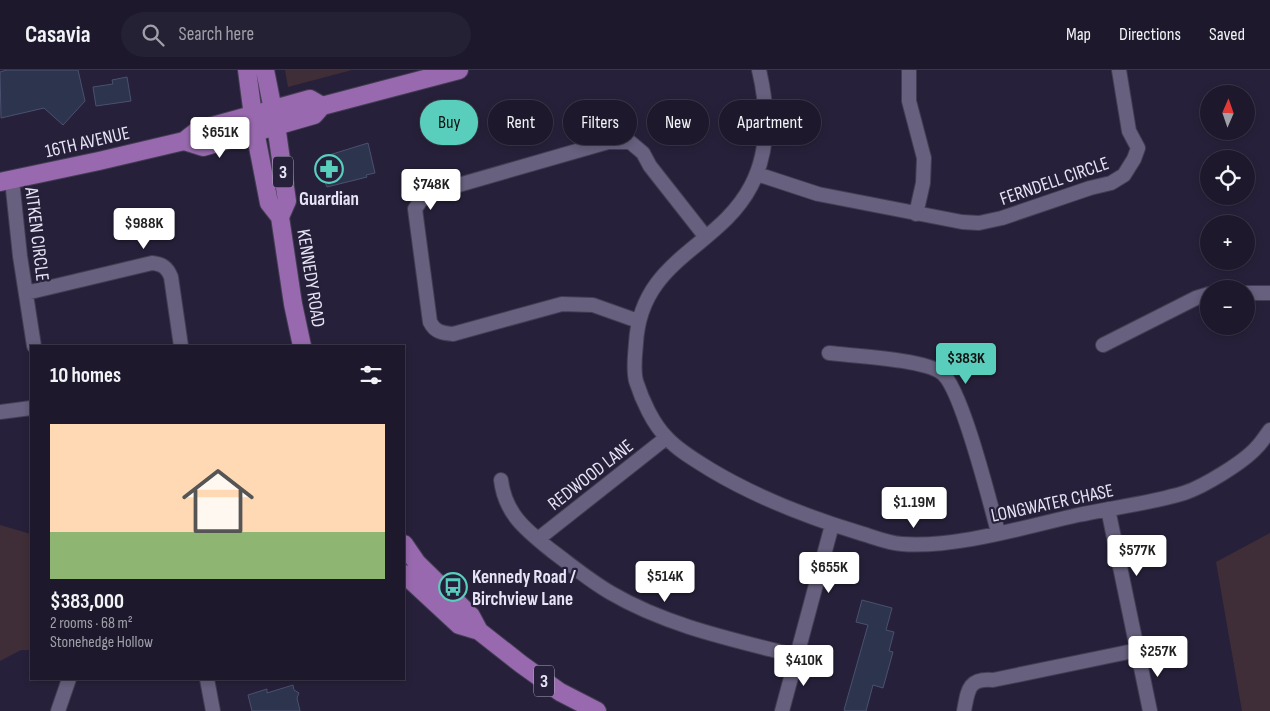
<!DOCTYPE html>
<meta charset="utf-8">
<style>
body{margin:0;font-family:"Sofia Sans Condensed",sans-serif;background:#252134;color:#f1f3f6;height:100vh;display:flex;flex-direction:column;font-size:19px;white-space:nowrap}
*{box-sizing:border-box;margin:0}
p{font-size:16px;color:#a0a0a9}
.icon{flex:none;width:28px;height:28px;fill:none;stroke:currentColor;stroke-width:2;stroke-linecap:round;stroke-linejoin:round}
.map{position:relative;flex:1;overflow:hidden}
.sheet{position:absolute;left:30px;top:275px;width:375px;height:335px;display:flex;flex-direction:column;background:#1d182c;border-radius:0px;box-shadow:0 2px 8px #0003,0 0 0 1px #3b3748}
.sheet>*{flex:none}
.banner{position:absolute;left:420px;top:30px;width:475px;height:45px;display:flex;gap:10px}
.needle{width:32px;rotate:2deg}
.buttons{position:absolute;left:1200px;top:15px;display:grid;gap:10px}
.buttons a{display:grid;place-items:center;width:55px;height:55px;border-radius:50%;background:#1d182c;box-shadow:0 2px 8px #0003,0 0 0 1px #3b3748;font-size:25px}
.price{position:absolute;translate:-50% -42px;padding:0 11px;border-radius:5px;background:#fff;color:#222;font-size:16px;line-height:32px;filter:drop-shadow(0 1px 2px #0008)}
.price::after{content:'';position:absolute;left:50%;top:30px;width:15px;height:11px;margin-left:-8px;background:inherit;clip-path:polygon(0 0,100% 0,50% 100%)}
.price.on{background:#5acebd;color:#111}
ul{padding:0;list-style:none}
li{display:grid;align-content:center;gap:10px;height:265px;padding:0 20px}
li+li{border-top:1px solid #3b3748}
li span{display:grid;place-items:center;height:155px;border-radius:0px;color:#555}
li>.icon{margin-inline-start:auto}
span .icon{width:90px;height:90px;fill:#fffc;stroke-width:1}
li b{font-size:21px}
h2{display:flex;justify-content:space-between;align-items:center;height:60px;padding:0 20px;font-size:21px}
.tag{padding:0 18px;border-radius:22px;background:#1d182c;box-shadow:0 2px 8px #0003,0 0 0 1px #3b3748;font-size:18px;line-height:45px}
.tag.on{background:#5acebd;color:#111}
header{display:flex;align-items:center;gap:30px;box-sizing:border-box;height:70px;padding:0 25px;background:#1d182c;border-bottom:1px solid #3b3748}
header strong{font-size:24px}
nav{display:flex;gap:28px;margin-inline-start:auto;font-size:18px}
.search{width:350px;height:45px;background:#252134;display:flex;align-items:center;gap:12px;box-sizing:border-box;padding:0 18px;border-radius:28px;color:#a0a0a9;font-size:19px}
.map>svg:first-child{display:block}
.green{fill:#3f2e38}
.building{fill:#2d344e;stroke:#4a516e}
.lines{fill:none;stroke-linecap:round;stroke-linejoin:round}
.minor-casing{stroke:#433d53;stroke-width:16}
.major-casing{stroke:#433d53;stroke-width:20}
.minor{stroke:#67607e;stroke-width:14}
.major{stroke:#9869ae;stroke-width:18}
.labels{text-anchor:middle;stroke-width:4.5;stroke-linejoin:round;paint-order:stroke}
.shield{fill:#27203a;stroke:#ada8bc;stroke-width:1}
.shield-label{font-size:18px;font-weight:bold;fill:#e6e3f4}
.street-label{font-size:19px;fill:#e6e3f4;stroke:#27203a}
.poi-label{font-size:19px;font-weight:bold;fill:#e6e3f4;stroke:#27203a}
</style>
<header>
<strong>Casavia</strong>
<div class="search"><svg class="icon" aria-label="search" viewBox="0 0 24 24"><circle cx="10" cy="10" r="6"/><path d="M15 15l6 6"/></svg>Search here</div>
<nav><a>Map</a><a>Directions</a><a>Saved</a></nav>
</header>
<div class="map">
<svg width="1270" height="641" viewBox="0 0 1270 641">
<rect width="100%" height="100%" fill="#27203a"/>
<!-- green -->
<path class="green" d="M285,0H352L288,17Z
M0,455L31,464V580H21L0,591Z
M1270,463V641H1242L1216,492Z"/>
<!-- building -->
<path class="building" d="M7,0H78L85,31L63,55L44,38L1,48L0,2Z
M127,7L131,31L96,36L93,17L113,14L112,10Z
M368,73L375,103L366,105L367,107L327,117L319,98L329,96L326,86Z
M862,530L892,538L886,560L894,562L889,581L893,582L883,618L873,615L866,641H846L844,640L868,555L856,552Z
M293,615L294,620L299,623L297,628L300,641H252L248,625L267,619V623Z"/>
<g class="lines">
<defs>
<path id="minor" d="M759,0C768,38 770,80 751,116C718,179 641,188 636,273C635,286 633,299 636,311C642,330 653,354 667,368C679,381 695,390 711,400C758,428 807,447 860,463C874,467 887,473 902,474C956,478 1024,457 1078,445C1111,438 1152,433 1184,423C1203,417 1244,392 1257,377C1262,372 1266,365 1270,360
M909,0V31L924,88L923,113L916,144
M757,104L818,124L962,152L979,153L1002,148L1090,118L1111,113L1124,105L1134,89L1138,78L1129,61L1119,0
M12,110L20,186L34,276
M26,223L152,193C162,194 167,197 171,207L181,276
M1246,223H1270
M638,251L593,235L562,234L453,264C442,263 435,262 430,252L415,139L423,127L448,118L608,72H630L643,83L650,96L705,166
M1103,275L1196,228L1209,224
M829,283C854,286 924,289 942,303C962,319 990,433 998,462
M0,342L31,338
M501,410C505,444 526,460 552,481C571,495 590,511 611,523C667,556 735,570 797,586
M1108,439L1150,641
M538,469L666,368
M207,609L213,641
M58,641L69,609
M782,641L832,455
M964,641C968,620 968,608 993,610L1138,580"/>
<path id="major" d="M247,0L255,61L269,133L280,147L293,234L302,276
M265,0L276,55L287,131L280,147
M184,71L203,77L314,45L322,36L459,0
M0,112L99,91L184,71L198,60L310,29L322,36
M404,474L417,493L471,546L479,561L521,594L560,622L597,641
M404,504L459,555L479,561"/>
</defs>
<!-- minor casing -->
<use href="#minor" class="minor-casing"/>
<!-- major casing -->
<use href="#major" class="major-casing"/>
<!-- minor -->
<use href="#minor" class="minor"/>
<!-- major -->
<use href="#major" class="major"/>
</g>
<!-- icons -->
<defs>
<symbol id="pharmacy-ring" viewBox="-11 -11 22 22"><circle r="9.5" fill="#27203a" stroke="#5acebd" stroke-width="1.5"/><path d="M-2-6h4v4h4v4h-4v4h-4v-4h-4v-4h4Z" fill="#5acebd"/></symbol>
<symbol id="bus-ring" viewBox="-11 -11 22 22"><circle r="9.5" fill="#27203a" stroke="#5acebd" stroke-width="1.5"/><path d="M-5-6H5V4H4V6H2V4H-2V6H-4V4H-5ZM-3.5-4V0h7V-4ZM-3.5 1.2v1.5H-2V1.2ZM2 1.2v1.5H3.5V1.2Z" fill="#5acebd"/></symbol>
</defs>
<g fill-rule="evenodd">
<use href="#pharmacy-ring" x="313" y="83" width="32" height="32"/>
<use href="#bus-ring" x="437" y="501" width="32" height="32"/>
</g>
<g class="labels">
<!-- shield labels -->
<g class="shield">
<rect x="273" y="86.5" width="20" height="31" rx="4"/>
<rect x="534" y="595.5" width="20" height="31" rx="4"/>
</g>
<g class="shield-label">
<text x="283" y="108">3</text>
<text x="544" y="617">3</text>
</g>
<!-- street labels -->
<g class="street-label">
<text transform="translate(87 71) rotate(-13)" y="7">16TH AVENUE</text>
<text transform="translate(1054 110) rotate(-19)" y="7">FERNDELL CIRCLE</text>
<text transform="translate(38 164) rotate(83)" y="7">AITKEN CIRCLE</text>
<text transform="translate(312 208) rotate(81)" y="7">KENNEDY ROAD</text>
<text transform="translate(590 404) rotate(-38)" y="7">REDWOOD LANE</text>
<text transform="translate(1052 432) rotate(-12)" y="7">LONGWATER CHASE</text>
</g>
<!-- poi labels -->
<g class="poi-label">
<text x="329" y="135">Guardian</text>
<text x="472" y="513" text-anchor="start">Kennedy Road /<tspan x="472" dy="22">Birchview Lane</tspan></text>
</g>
</g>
</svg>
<div class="buttons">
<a><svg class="needle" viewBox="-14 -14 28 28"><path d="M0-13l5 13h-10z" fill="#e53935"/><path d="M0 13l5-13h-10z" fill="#a0a0a9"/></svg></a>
<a><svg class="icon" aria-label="locate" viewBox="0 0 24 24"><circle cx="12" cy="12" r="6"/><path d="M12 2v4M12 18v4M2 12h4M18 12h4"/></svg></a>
<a>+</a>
<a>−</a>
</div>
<b class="price" style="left:220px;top:89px">$651K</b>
<b class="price" style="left:431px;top:141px">$748K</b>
<b class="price" style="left:144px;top:180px">$988K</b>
<b class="price on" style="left:966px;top:315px">$383K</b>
<b class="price" style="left:914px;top:459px">$1.19M</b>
<b class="price" style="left:1137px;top:507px">$577K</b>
<b class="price" style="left:829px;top:524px">$655K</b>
<b class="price" style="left:665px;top:533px">$514K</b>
<b class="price" style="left:1158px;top:608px">$257K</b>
<b class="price" style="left:804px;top:617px">$410K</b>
<div class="banner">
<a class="tag on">Buy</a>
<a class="tag">Rent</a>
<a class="tag">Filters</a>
<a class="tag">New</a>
<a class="tag">Apartment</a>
</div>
<section class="sheet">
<h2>10 homes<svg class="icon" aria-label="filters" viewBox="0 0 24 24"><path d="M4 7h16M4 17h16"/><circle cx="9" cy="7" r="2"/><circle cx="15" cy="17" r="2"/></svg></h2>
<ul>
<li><span style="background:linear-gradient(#ffd9b3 70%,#8fb573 0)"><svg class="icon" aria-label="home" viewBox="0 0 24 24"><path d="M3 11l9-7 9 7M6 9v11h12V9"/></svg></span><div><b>$383,000</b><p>2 rooms · 68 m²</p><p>Stonehedge Hollow</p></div></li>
</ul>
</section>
</div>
